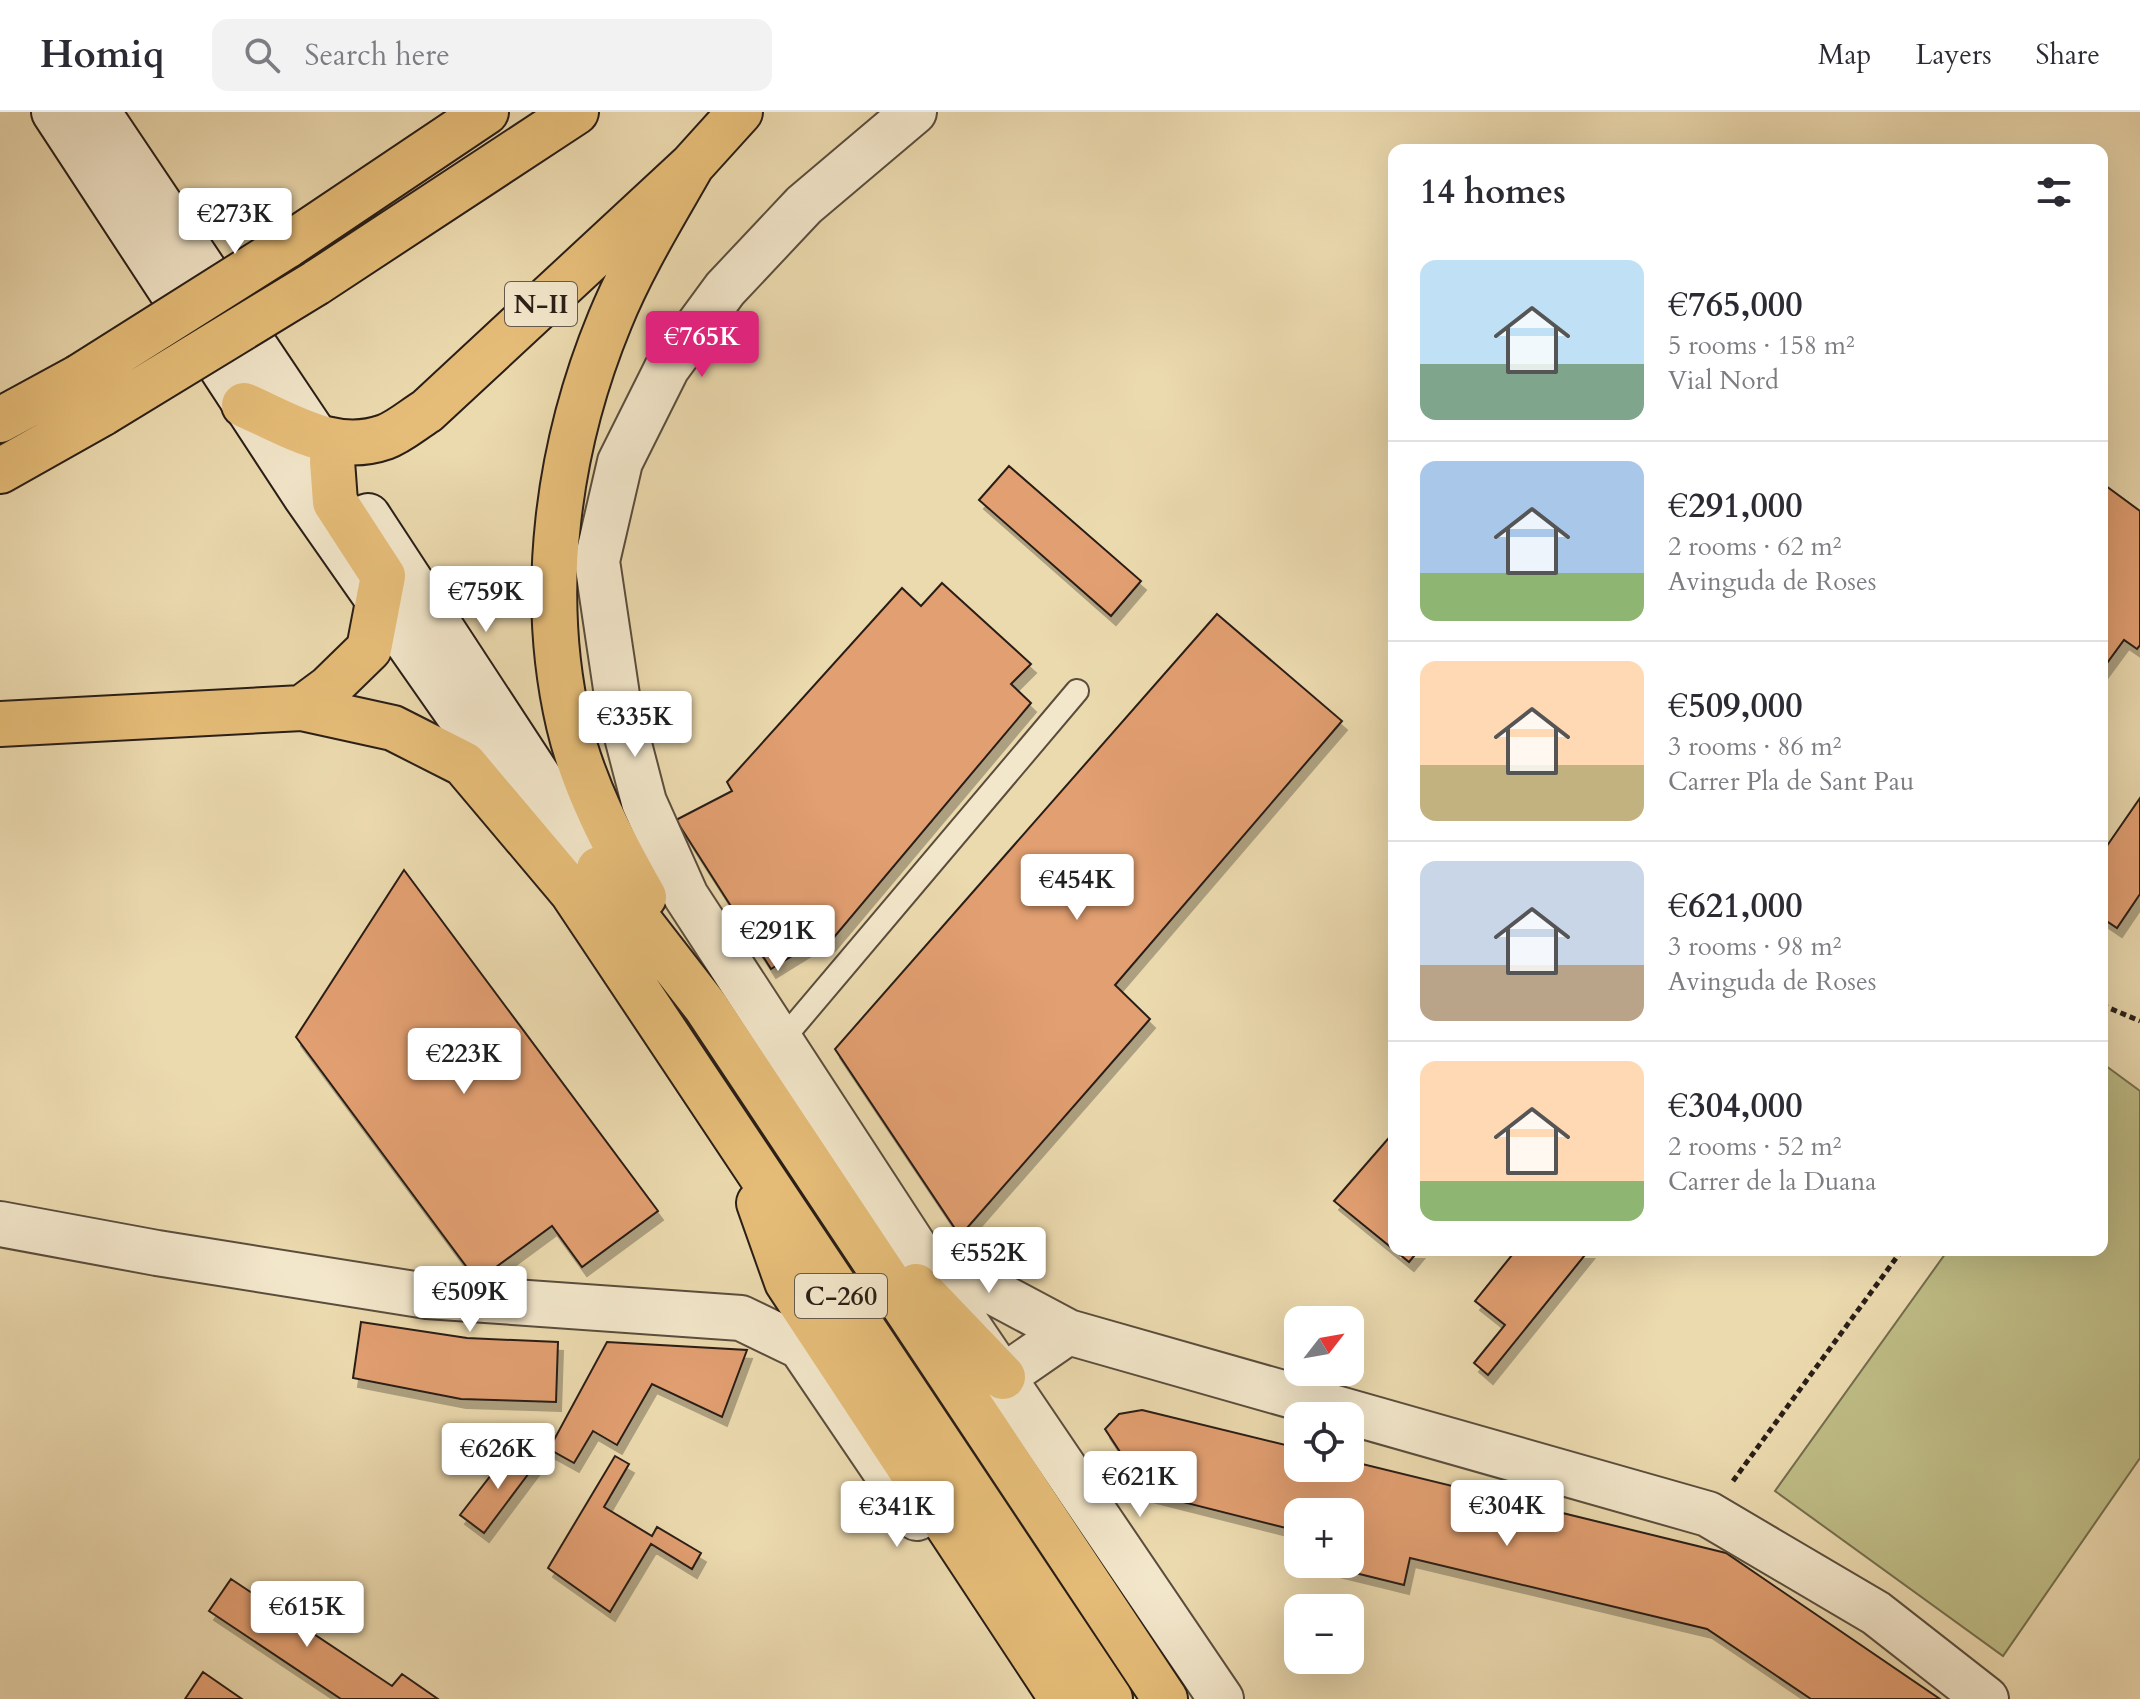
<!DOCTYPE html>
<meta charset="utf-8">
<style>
body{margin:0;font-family:Cardo,serif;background:#f2f2f3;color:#2b2b33;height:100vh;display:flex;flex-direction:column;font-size:30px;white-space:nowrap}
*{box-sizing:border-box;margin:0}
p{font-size:26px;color:#7c7c81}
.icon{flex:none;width:44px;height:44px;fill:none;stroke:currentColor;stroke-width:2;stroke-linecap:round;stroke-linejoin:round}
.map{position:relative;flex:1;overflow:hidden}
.drawer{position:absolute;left:1388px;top:32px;width:720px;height:1112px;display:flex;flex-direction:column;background:#fff;border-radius:16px;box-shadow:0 8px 32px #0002}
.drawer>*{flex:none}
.needle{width:52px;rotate:59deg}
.fabs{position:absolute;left:1284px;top:1194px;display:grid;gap:16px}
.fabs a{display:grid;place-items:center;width:80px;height:80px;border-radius:16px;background:#fff;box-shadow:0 8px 32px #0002;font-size:40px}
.price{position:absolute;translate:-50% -68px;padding:0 18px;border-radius:8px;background:#fff;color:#222;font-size:26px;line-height:52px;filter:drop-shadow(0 2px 4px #0008)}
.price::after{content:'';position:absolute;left:50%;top:48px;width:24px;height:18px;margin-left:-12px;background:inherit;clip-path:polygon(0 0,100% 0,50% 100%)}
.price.selected{background:#db2777;color:#fff}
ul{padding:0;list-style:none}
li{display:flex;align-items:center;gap:24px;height:200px;padding:0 32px}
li+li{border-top:2px solid #e1e1e2}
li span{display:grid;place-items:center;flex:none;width:224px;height:160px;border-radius:16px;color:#555}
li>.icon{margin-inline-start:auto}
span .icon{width:96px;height:96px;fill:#fffc;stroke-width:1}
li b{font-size:34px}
h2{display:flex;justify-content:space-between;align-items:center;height:96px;padding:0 32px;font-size:34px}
header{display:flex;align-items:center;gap:48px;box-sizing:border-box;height:112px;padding:0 40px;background:#fff;border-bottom:2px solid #e1e1e2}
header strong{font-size:38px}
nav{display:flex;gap:44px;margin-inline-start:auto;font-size:28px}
.search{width:560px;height:72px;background:#f2f2f3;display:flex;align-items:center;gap:20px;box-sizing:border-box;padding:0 28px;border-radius:16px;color:#7c7c81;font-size:30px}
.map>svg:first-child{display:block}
.green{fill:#bfbd86;stroke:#746e4e;stroke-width:2}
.building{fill:#e29f71;stroke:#291e17;stroke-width:2;filter:url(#shadow)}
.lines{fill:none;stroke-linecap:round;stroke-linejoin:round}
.service-casing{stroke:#5a4d3d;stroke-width:26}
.minor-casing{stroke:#5a4d3d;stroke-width:48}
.secondary-casing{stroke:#291e17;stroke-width:48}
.trunk-casing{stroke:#291e17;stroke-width:48}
.path{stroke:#291e17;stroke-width:5;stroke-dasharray:6 4;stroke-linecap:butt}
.service{stroke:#f3e7cb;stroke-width:22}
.minor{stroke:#f3e7cb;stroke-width:44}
.secondary{stroke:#f3e7cb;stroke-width:44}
.trunk{stroke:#e6bd78;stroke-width:44}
.trunk-bridge-casing{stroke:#291e17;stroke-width:48;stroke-linecap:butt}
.trunk-bridge{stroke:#e6bd78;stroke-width:44}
.labels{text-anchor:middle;stroke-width:8;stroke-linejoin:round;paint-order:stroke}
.shield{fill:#f3e7cb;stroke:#665a4d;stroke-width:2}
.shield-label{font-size:26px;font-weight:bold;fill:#291e17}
</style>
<header>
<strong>Homiq</strong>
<div class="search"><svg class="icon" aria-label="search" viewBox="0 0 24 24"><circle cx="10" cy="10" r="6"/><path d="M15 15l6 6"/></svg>Search here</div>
<nav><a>Map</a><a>Layers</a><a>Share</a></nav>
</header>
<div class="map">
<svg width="2140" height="1587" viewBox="0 0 2140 1587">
<defs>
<filter id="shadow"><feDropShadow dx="5" dy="9" stdDeviation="0" flood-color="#0004"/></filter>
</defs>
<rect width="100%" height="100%" fill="#ecdaaf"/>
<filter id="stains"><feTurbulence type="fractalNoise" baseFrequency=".0025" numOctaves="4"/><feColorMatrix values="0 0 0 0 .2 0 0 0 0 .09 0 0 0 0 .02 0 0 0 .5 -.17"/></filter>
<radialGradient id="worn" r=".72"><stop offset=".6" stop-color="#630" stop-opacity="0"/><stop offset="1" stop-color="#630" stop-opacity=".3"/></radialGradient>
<!-- green -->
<path class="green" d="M2102,951L2140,979V1346L2003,1544L1775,1379L1948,1138H2102Z"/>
<!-- building -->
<path class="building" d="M1009,354L1141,469L1111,504L979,388Z
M2102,371L2140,399V533L2137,537L2124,528L2102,558Z
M942,471L1031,552L1011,572L1031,591L830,830L826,823L771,857L676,708L732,679L727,670L902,476L921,494Z
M1217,502L1342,609L1115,873L1150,907L960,1124L835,937Z
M2140,686V782L2117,816L2102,806V741Z
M404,758L658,1099L582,1155L552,1114L477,1169L296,925Z
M1394,1020V1138H1419L1409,1150L1334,1089Z
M1516,1138H1589L1488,1263L1474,1251L1505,1213L1475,1189Z
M361,1210L467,1226L558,1230L556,1290L461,1287L353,1266Z
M607,1230L747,1238L722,1305L652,1272L617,1333L593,1319L574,1351L549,1337Z
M1142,1298L1298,1336V1356H1350V1349L1726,1441L1940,1587H1811L1707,1517L1410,1446L1404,1473L1335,1456L1329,1452H1350V1400H1298V1419L1147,1381L1105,1317L1119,1302Z
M512,1336L535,1353L484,1421L460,1403Z
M615,1344L629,1352L604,1395L652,1424L657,1415L701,1441L692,1457L651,1432L610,1500L548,1456Z
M231,1467L392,1574L402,1562L438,1587H341L209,1499Z
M203,1560L242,1587H185Z"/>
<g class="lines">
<defs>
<path id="service" d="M782,928L1077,579"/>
<path id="minor" d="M914,0L804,93L725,177L667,256L620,350L597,449L618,590L644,690L686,784L918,1140L1221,1587
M0,1112L157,1141L427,1184L741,1206L801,1235L917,1406
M926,1144L1068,1220L1708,1402L1876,1501L1986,1587
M1003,1265L1068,1220"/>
<path id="secondary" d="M54,0L306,385L527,701
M98,0L326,340
M368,404L599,757"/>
<path id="trunk" d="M285,135L486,0
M316,171L576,0
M244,293C290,313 334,343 385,325C399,320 414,307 427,299L692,53L740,0
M0,308L79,265
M0,359L103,301
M302,596L329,576L369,537L383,464L335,390L332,349
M0,612L302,596L393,616L464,652L572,780L1110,1587
M599,757L706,895L1165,1587
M644,785C614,732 583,673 569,613C538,480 558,334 610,208C632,154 663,104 692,53
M759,1091L787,1170L1062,1587
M916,1174L1003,1265"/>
</defs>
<!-- service casing -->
<use href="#service" class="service-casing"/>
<!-- minor casing -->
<use href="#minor" class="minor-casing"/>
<!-- secondary casing -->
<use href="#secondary" class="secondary-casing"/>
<!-- trunk casing -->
<use href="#trunk" class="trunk-casing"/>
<!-- path -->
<path class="path" d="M2102,893L2140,909
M1733,1369L1902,1138"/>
<!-- service -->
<use href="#service" class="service"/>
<!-- minor -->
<use href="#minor" class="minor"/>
<!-- secondary -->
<use href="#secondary" class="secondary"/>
<!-- trunk -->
<use href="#trunk" class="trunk"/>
<defs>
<path id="trunk-bridge" d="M79,265L285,135
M103,301L316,171"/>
</defs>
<!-- trunk-bridge casing -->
<use href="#trunk-bridge" class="trunk-bridge-casing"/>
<!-- trunk-bridge -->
<use href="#trunk-bridge" class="trunk-bridge"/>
</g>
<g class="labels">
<!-- shield labels -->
<g class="shield">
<rect x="505" y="170" width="72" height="44" rx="6"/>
<rect x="795" y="1162" width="92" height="44" rx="6"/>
</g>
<g class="shield-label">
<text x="541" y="201">N-II</text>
<text x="841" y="1193">C-260</text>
</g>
</g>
<rect width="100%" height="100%" filter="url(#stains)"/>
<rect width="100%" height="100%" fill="url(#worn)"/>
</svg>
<div class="fabs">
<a><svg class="needle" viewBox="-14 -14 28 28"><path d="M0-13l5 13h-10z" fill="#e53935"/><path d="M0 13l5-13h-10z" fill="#7c7c81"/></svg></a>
<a><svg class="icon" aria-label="locate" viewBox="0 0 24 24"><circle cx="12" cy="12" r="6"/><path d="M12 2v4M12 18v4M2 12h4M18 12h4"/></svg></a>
<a>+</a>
<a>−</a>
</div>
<b class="price" style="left:235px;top:144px">€273K</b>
<b class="price selected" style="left:702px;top:267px">€765K</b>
<b class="price" style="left:486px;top:522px">€759K</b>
<b class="price" style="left:635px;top:647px">€335K</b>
<b class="price" style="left:1077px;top:810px">€454K</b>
<b class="price" style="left:778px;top:861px">€291K</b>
<b class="price" style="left:464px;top:984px">€223K</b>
<b class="price" style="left:989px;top:1183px">€552K</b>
<b class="price" style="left:470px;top:1222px">€509K</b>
<b class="price" style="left:498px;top:1379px">€626K</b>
<b class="price" style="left:1140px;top:1407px">€621K</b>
<b class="price" style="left:1507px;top:1436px">€304K</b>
<b class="price" style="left:897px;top:1437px">€341K</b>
<b class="price" style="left:307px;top:1537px">€615K</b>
<section class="drawer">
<h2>14 homes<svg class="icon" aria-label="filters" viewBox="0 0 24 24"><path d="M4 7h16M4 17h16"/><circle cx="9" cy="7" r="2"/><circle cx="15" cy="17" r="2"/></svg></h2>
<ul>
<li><span style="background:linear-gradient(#bfe0f5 65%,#7fa58c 0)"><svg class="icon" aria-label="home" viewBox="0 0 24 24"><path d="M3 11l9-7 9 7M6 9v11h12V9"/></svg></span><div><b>€765,000</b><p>5 rooms · 158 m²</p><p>Vial Nord</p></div></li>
<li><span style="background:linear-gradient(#a9c7e8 70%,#8fb573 0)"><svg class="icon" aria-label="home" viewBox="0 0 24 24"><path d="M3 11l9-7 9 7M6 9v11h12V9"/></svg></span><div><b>€291,000</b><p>2 rooms · 62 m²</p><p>Avinguda de Roses</p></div></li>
<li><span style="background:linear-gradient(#ffd9b3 65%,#c2b280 0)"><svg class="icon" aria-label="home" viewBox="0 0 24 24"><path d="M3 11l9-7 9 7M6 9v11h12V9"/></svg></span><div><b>€509,000</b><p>3 rooms · 86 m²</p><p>Carrer Pla de Sant Pau</p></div></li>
<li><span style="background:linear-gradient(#c9d6e8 65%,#b9a48a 0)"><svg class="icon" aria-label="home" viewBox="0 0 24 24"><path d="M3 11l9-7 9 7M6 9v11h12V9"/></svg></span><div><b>€621,000</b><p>3 rooms · 98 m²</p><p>Avinguda de Roses</p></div></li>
<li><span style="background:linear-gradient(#ffd9b3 75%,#8fb573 0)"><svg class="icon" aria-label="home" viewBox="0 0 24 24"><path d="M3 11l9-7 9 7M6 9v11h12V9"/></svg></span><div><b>€304,000</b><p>2 rooms · 52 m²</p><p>Carrer de la Duana</p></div></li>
</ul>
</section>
</div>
